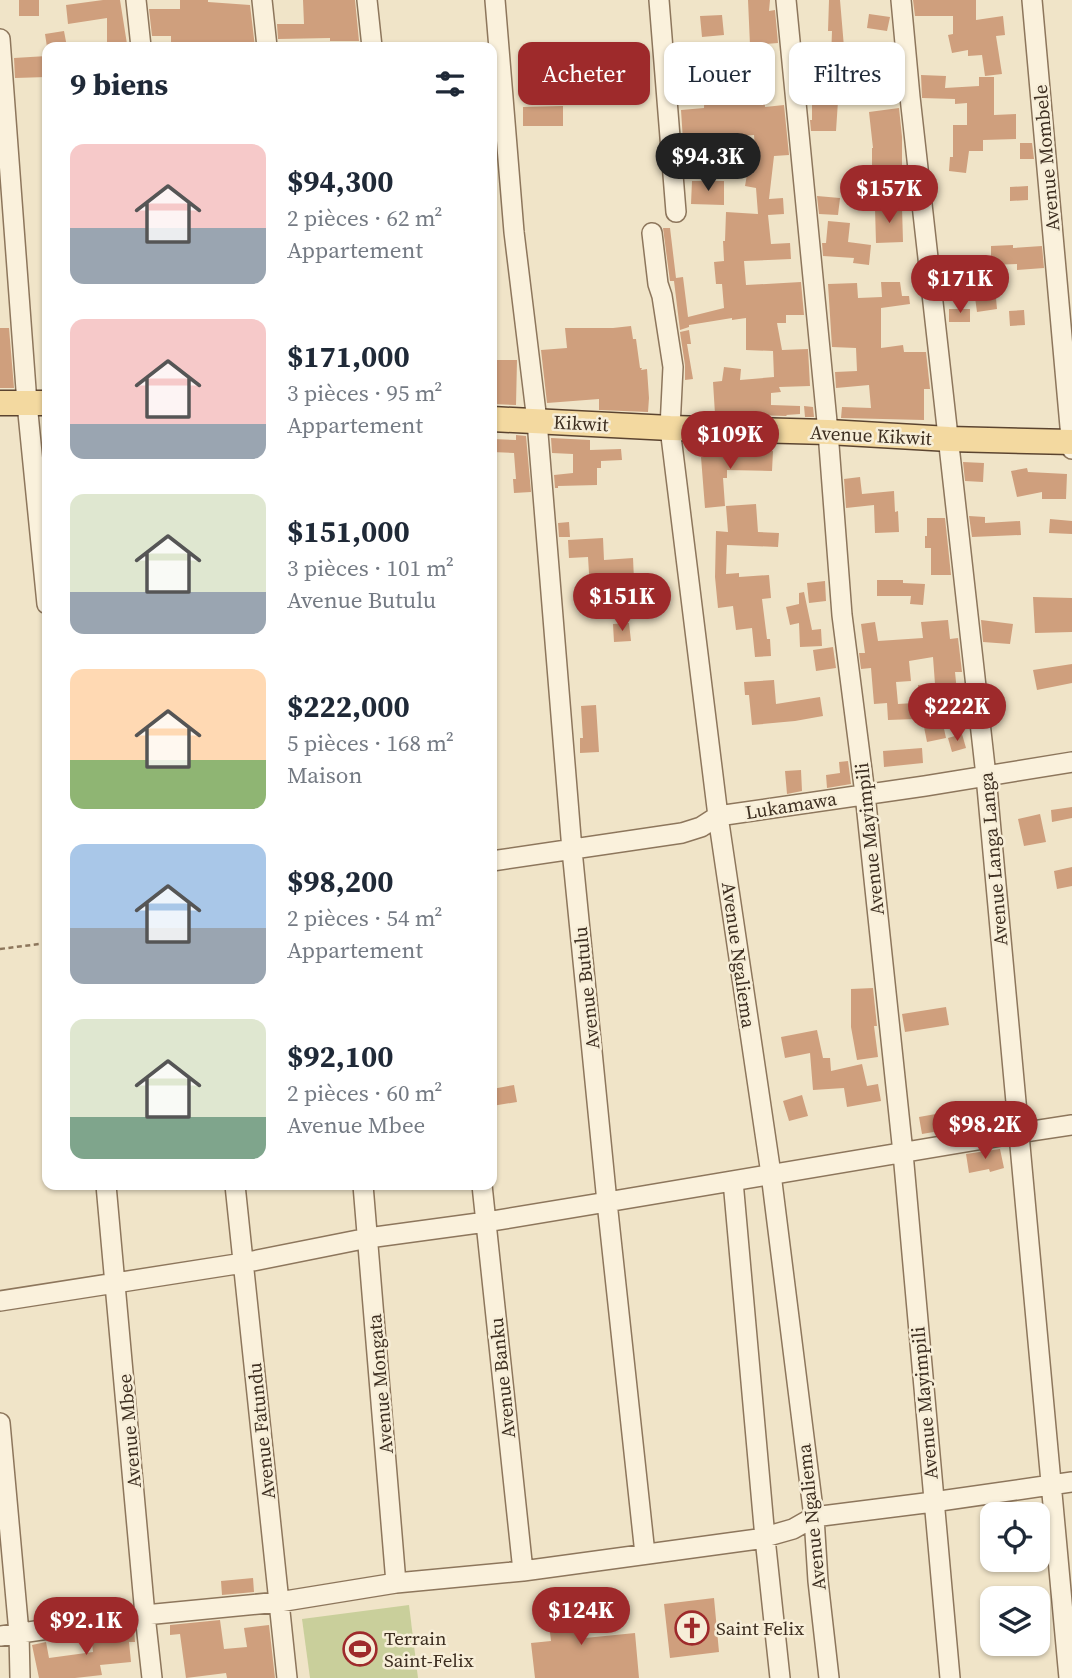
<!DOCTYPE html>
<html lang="fr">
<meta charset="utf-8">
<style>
body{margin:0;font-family:"Source Serif 4",serif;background:#f2f2f3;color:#1f2937;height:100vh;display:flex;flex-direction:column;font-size:26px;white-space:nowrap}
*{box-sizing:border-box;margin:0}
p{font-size:23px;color:#747a83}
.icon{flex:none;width:38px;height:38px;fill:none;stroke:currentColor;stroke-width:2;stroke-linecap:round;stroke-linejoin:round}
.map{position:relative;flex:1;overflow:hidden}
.drawer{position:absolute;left:42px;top:42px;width:455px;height:1148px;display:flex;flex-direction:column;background:#fff;border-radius:14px;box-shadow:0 2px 5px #0004}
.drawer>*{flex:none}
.banner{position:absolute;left:518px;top:42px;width:448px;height:63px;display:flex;gap:14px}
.tools{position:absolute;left:980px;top:1502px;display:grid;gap:14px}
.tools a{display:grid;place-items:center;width:70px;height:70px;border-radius:14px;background:#fff;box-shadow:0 2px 5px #0004;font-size:35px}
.price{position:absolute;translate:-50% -60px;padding:0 16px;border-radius:24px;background:#9e2a2b;color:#fff;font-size:23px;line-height:46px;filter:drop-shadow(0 2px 4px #0008)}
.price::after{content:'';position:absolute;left:50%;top:42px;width:21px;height:16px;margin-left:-10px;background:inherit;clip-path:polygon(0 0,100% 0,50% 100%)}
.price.current{background:#222;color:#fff}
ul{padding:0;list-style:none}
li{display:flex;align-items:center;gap:21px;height:175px;padding:0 28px}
li span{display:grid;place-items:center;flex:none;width:196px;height:140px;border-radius:14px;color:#555}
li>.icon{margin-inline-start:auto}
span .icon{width:84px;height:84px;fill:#fffc;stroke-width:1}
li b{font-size:30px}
h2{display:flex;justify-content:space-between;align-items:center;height:84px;padding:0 28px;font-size:30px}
.chip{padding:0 24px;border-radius:14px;background:#fff;box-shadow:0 2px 5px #0004;font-size:24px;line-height:63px}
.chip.current{background:#9e2a2b;color:#fff}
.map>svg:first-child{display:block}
.pitch{fill:#c9cf9b}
.building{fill:#cf9f7d}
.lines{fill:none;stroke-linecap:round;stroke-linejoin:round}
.minor-casing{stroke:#8d765c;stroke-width:22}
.major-casing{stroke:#5b4430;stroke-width:27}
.path{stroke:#8d765c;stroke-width:2.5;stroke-dasharray:5 3.5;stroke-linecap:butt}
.minor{stroke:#faf1dc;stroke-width:19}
.major{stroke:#f3d9a0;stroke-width:24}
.labels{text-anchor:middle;stroke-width:5;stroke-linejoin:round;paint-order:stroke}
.street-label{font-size:19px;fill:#3d2e20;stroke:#f7eed8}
.poi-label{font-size:19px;fill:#3d2e20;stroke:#f7eed8;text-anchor:start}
</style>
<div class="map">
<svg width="1072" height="1678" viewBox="0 0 1072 1678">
<rect width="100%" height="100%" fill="#f0e4c8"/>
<!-- pitch -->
<path class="pitch" d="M409,1605L418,1678H310L302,1619Z"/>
<!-- building -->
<path class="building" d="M19,0H39V16H19Z
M103,0H120L127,44L107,43V18L68,24L66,5Z
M180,0H208V2L250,5L255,47H171V36H152L149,9H180Z
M303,0H355L359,41H330V38L278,39L277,24H304Z
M748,0H770L769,11L775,10L778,43L750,45Z
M829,0H840L845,59H831L832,31H828Z
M913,0H976V20L1003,16L1005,35L996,36L1002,74L985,76L982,55L968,56V50L952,53L948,35L953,34V16H915Z
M869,14L890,17L887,31L867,28Z
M722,15L724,35L702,37L700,16Z
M64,31L67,47H47L45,34Z
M885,49H893L895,63L884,62L885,72L866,74L864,53L885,50Z
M47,56V77L15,78L14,58Z
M832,62V85L856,86L855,101H838L836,131H811L810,120H812V88H807L804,63Z
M921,75L946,76L945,88L979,86V77H994V115L1016,114V139L983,140V151H969L966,173L949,171L950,157H953V125H967V103L955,104V99L922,98Z
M764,78L765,107L784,105L789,155L774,156L769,199L783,198L784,214L768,215L771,244L790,243L791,259L744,261L746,285L801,282L804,315H786V323H777L782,350L808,349L810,386L779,387L781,392L771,393V405L800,406V414L786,415L787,416L715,414L713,382L722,381L724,367L741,369L740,380L774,377L773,351L746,350V318L732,320V318L689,325V327L680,330L674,281H670L663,228H670L676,278L683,277L688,317L724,308L722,284H716L714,262L724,261L723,241H725L726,212L758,214L756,188L745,186L749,163L756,164L754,135L683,141L681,110L704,108L705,80Z
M563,106V126H523V107Z
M899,108L902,137V169H872V148H873L869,112Z
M1020,143H1032L1034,159H1020Z
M692,181H724V205L691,204Z
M1028,186V200L1010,201V187Z
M817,196L840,198L838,215L819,214Z
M902,207L903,242L876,243L875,208Z
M828,221L850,223L848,242L871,245L869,265L853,263L854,258L823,256L822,243H826Z
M1013,245V248L1042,246L1044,268L1017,270V264L991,265V246Z
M881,282H900L902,296H909L910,304L881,308V348L903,345L904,352H926L930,389H924V420L841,418L842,407L871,408L869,385L836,388L835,372L857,371L856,348L832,347L828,284L857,283L858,298L882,297Z
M995,288L997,309L977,312L974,290Z
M949,309H970V322H949Z
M1024,310L1025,325L1010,326L1009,311Z
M631,326L633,339H636L640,368H642L641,370L647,369L649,398L648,412L599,410V399L547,403L541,350L567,348L565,328H613Z
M0,328H9L14,388H0Z
M689,330L691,344H687L693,379L685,380V365L680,332Z
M496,360H517L516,405L492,404L493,381L497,382Z
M804,406L813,407L814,417H805Z
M516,435L526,436L531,492L514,493L513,479H516L514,453L492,452V439L516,440Z
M551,438L590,440V450L621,449L622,460L601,461V468H597V485L558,486V488H555L554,475L573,473V454L552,453Z
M732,450L773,451L772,471L727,470V478H723L725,506L705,508L701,457L732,454Z
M963,462L984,463L983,482L965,481Z
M1027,468L1028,472L1067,474L1066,499H1042V492L1017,497L1011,471Z
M860,477L862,494L894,491L895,512L898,511L899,532L875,533L874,505L846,508L844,479Z
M756,504L758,532L779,533L778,547L727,545L726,574L739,573V577L769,575L771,598L762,599L767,639H770L771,656L755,657L752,628L736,630L733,606L718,608L715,577L716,531L728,532L726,506Z
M969,516L985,517V523L1020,521L1021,535L972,537Z
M927,518H945L951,575H931V548H925V536H927Z
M1050,519L1072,521V534L1049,533Z
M569,522L570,537H559L558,523Z
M603,538L604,560L633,558L634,580L604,582L606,614L588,615L587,589H590L588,557L569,558L568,540Z
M877,580H903V583L925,584L923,605L910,604L911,596H877Z
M825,581L826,601L809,603L807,583Z
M804,592L812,630L821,629L822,646L800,647L799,623L790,625L786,607L799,604V593Z
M657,595L658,611L638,612L637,597Z
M1033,597L1072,598V632L1035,633Z
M948,620L950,639L958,638L962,672H955L957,692L934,694V698L919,699L918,685L935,684L933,657L909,661L911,681L896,682L898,704L914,703L915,719L888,720L887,703L874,704L871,668L861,669L859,653H865L861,624L875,622L878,641L923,638L921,622Z
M981,620L1013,624L1010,644L983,642Z
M629,623L631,641L614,642L613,624Z
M833,647L836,668L816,671L813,650Z
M1072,664V683L1037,690L1033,670Z
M774,680L776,704L820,697L823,716L795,721L752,725L749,695H745L744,682Z
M596,705L599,752L580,753V738H583L581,706Z
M943,724L946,738L927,742L924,727Z
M962,734L966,748L952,752L948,738Z
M922,748L923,763L884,767L883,751Z
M848,761L851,784L827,788L826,775L840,773L839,762Z
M801,770L802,791L787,794L785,771Z
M1072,807V818L1052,822L1051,810Z
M1040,814L1046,842L1024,846L1018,819Z
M1072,867V886L1057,889L1054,871Z
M873,988L877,1026H874L878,1057L857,1060L851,1027V989Z
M946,1007L949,1025L905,1032L902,1014Z
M817,1030L823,1058H830L831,1071L862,1064L867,1086L878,1084L881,1101L847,1107L844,1088L813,1090L810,1053L785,1058L781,1037Z
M514,1085L517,1102L492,1106V1089Z
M802,1095L808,1116L789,1121L783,1101Z
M947,1112L951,1129L922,1134L919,1117Z
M1000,1149L1004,1168L990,1172L989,1169L969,1173L966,1154Z
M253,1578L254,1592L222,1595L221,1581Z
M580,1594L585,1638L635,1633L639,1678H535L531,1643L551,1641L546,1598Z
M714,1598L719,1652L670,1658L664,1604Z
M220,1620L224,1649L247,1647L244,1628L269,1625L275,1678H227L226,1673L186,1678L180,1634L170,1635V1625Z
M134,1629L135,1642H129L131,1662L100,1665L102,1675L75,1678H39L32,1645L46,1642L49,1658L93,1652L91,1635Z"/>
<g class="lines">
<defs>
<path id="minor" d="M136,0L141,47
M262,0L267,47
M367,0L372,47
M495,0L514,232L537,421L572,850L607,1202L645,1554
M659,0L676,212
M786,0L828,432L842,615L865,794L903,1153L950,1678
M901,0L910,97L986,776L1069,1678
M1032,0L1072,449
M0,39L27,403L47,604
M652,233L658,284L662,296L673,367L670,428L718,816L771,1174L814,1517L818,1581L829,1678
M492,861L682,833L701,827L718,816L925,786L1072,762
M733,1181L765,1538L780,1678
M106,1185L145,1615L152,1678
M235,1185L287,1678
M363,1185L396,1583
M482,1185L523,1571
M0,1301L243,1263L368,1238L486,1222L607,1202L1019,1133L1072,1125
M0,1423L19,1633L20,1678
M0,1636L145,1615L279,1602L396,1583L523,1571L758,1539L793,1529L814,1517L933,1502L1072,1482"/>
<path id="major" d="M0,403H47
M492,419L670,428L828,432L949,439L1072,442"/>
</defs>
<!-- minor casing -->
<use href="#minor" class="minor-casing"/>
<!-- major casing -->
<use href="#major" class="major-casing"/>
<!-- path -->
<path class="path" d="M0,949L47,943"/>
<!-- minor -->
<use href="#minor" class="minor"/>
<!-- major -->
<use href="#major" class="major"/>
</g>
<!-- icons -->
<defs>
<symbol id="church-ring" viewBox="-11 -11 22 22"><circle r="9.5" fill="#f7eed8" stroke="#9e2a2b" stroke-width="1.5"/><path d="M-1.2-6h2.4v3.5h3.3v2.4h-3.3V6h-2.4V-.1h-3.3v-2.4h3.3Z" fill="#9e2a2b"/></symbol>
<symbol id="stadium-ring" viewBox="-11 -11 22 22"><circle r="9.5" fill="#f7eed8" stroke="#9e2a2b" stroke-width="1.5"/><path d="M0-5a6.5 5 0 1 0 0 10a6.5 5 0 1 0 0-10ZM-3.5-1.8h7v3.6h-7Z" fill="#9e2a2b"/></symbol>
</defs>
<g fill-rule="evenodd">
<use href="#church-ring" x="673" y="1609" width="38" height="38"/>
<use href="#stadium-ring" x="341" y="1630" width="38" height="38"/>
</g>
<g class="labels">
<!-- street labels -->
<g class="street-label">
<text transform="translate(1046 158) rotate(-95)" y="7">Avenue Mombele</text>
<text transform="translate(581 423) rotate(3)" y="7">Kikwit</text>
<text transform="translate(871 435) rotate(3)" y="7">Avenue Kikwit</text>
<text transform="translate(791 805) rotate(-9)" y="7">Lukamawa</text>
<text transform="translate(869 839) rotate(-96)" y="7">Avenue Mayimpili</text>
<text transform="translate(993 859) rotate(-95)" y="7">Avenue Langa Langa</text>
<text transform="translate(739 955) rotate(82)" y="7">Avenue Ngaliema</text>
<text transform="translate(586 988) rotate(-96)" y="7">Avenue Butulu</text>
<text transform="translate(502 1378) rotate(-96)" y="7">Avenue Banku</text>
<text transform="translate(380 1384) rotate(-95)" y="7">Avenue Mongata</text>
<text transform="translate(924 1403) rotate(-95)" y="7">Avenue Mayimpili</text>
<text transform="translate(129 1431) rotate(-95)" y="7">Avenue Mbee</text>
<text transform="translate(261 1431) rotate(-96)" y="7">Avenue Fatundu</text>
<text transform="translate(811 1517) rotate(-96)" y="7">Avenue Ngaliema</text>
</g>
<!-- poi labels -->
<g class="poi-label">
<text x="716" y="1635">Saint Felix</text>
<text x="384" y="1645">Terrain<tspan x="384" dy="22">Saint-Felix</tspan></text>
</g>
</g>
</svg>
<div class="tools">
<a><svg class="icon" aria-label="locate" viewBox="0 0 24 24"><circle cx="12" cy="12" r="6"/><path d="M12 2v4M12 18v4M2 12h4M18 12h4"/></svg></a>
<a><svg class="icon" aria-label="layers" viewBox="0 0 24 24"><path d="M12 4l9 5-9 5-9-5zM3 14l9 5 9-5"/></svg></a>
</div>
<b class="price current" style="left:708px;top:193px">$94.3K</b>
<b class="price" style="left:889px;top:225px">$157K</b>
<b class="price" style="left:960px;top:315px">$171K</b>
<b class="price" style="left:730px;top:471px">$109K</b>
<b class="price" style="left:622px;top:633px">$151K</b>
<b class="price" style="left:957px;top:743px">$222K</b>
<b class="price" style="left:985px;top:1161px">$98.2K</b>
<b class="price" style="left:581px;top:1647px">$124K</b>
<b class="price" style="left:86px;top:1657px">$92.1K</b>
<div class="banner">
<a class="chip current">Acheter</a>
<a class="chip">Louer</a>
<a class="chip">Filtres</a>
</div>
<section class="drawer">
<h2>9 biens<svg class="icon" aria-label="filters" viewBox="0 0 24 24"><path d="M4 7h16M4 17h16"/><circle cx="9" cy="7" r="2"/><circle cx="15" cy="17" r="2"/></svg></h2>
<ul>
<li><span style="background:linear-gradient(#f6c9c9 60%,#9aa5b1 0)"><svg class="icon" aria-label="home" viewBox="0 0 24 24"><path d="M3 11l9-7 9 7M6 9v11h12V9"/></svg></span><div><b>$94,300</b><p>2 pièces · 62 m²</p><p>Appartement</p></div></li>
<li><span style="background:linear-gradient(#f6c9c9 75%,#9aa5b1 0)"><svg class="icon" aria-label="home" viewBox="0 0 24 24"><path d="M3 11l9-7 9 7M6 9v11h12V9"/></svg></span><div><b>$171,000</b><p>3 pièces · 95 m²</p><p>Appartement</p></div></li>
<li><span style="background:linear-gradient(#dfe7d0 70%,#9aa5b1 0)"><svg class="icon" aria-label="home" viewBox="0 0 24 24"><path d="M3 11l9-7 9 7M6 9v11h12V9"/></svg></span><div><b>$151,000</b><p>3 pièces · 101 m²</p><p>Avenue Butulu</p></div></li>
<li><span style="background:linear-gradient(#ffd9b3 65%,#8fb573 0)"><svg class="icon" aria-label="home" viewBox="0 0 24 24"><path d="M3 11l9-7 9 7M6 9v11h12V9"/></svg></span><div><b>$222,000</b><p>5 pièces · 168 m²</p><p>Maison</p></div></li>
<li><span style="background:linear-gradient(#a9c7e8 60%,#9aa5b1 0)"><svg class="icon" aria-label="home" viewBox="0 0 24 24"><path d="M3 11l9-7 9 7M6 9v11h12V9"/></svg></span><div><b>$98,200</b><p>2 pièces · 54 m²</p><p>Appartement</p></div></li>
<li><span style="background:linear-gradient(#dfe7d0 70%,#7fa58c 0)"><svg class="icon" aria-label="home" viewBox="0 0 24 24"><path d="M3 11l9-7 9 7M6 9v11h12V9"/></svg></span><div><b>$92,100</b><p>2 pièces · 60 m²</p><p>Avenue Mbee</p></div></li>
</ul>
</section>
</div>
